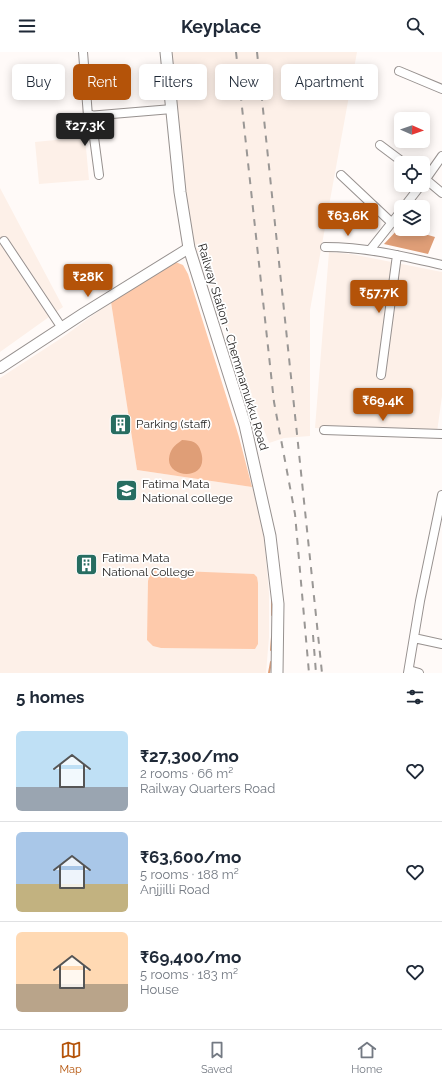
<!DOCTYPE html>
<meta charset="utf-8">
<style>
body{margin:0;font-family:Raleway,sans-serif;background:#f6f6f7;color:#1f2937;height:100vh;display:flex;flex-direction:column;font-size:15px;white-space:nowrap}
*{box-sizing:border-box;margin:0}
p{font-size:13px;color:#747a83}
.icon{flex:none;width:22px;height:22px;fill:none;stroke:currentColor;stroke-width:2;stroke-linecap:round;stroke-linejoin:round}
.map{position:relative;height:621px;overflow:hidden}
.side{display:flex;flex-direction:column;background:#fff;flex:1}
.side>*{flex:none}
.banner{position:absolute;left:12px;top:12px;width:418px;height:36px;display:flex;gap:8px}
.needle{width:26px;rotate:92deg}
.controls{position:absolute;left:394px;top:60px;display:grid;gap:8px}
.controls a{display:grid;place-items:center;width:36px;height:36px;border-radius:6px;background:#fff;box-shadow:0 2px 10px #0003;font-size:20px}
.price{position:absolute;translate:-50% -34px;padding:0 9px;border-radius:4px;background:#b45309;color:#fff;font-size:13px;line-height:26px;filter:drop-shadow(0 1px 2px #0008)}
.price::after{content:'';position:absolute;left:50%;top:24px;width:12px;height:9px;margin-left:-6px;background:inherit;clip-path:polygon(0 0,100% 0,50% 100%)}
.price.active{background:#222;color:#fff}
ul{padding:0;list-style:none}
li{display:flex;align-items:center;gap:12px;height:100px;padding:0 16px}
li+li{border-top:1px solid #e0e1e3}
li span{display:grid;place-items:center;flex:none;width:112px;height:80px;border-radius:6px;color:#555}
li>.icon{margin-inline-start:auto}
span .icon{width:48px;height:48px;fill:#fffc;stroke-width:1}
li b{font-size:17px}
h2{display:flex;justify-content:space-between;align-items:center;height:48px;padding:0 16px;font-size:17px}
.chip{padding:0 14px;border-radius:6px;background:#fff;box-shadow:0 2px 10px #0003;font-size:14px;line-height:36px}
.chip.active{background:#b45309;color:#fff}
header{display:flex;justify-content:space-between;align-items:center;height:52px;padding:0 16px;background:#fff;font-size:18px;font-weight:700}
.tabs{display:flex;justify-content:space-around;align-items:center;height:56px;border-top:1px solid #e0e1e3;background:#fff;font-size:11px;color:#747a83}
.tabs a{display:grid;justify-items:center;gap:2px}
.tabs .active{color:#b45309}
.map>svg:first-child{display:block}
.built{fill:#fdf0e8}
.green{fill:#fecaab}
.water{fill:#df9e77}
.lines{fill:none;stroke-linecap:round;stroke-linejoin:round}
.stream{stroke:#df9e77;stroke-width:2}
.minor-casing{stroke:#97918f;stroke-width:10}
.tertiary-casing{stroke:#97918f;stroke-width:12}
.secondary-casing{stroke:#97918f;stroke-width:13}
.minor{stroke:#fff;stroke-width:8}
.tertiary{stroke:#fff;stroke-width:10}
.secondary{stroke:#fff;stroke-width:11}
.rail{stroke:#9a9795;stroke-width:2;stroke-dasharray:7 7;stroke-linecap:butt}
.labels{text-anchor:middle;stroke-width:3.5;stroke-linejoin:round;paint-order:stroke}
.street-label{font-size:12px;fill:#282625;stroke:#fff}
.poi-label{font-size:12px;fill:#282625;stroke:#fff;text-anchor:start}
</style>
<header><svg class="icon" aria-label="menu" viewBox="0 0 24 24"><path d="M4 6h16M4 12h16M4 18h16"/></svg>Keyplace<svg class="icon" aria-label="search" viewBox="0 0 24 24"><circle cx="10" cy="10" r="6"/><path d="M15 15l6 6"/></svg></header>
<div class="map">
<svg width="442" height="621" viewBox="0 0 442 621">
<rect width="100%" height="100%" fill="#fffaf8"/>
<!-- built -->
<path class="built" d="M171,0H357L310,258V384L284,386L269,391L199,204L193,187L189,165L182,116Z
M85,85L89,128L39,132L35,90Z
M0,136L63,255L0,300Z
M329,200L351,202L442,220V344L437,380L315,376Z
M111,250L137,418L252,435L258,454L264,484L269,541V585L266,621H0V326L63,285Z"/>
<!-- green -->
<path class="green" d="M173,209L183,213L188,222L239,385L252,435L137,418L111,250Z
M156,518L254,522L257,525L258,531V592L255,597L161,596L153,594L147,588L148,529L150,521Z"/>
<!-- water -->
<path class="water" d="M400,175L401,177H407L435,185L428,202L384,192Z
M182,388C192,389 198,389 201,400C210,429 168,427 169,407C170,397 174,394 182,388Z"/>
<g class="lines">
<!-- stream -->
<path class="stream" d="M272,547V563
M271,598L272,585
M269,621L271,610"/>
<defs>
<path id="minor" d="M83,0L88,64L172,57
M399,19L442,37
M91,63L99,123
M380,93L404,111
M341,123L392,171
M423,125L442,141
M423,131L442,104
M404,155L421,133
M4,189L62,276
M325,195C365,195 403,204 442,213
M370,198L401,159
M381,323L397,203
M324,378L442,382
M414,586L442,592
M409,618L419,621
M408,621L420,549L442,443"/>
<path id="tertiary" d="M0,316L84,261L189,196"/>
<path id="secondary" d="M166,0L180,140L189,196L245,373L270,484L278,552L277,621"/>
</defs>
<!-- minor casing -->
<use href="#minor" class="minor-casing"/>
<!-- tertiary casing -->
<use href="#tertiary" class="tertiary-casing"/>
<!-- secondary casing -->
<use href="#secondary" class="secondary-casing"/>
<!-- minor -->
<use href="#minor" class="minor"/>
<!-- tertiary -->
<use href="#tertiary" class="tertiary"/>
<!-- secondary -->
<use href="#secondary" class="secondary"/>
<!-- rail -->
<path class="rail" d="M236,0L274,350L295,462L309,621
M257,0L322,621
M313,583L316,621"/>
</g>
<!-- icons -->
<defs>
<symbol id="building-square" viewBox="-11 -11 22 22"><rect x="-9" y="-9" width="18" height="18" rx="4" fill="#276d61" stroke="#fff"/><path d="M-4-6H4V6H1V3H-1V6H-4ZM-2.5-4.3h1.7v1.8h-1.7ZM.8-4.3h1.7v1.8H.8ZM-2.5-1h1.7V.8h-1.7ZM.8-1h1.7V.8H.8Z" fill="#fff"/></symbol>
<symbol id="university-square" viewBox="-11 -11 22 22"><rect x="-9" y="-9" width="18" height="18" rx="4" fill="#276d61" stroke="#fff"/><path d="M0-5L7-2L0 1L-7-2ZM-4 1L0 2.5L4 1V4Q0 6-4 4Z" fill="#fff"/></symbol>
</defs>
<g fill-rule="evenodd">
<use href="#building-square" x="108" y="360" width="25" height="25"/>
<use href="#university-square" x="114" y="426" width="25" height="25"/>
<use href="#building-square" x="74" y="500" width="25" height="25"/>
</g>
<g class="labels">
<!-- street labels -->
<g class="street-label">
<text transform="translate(233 295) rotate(73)" y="4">Railway Station - Chemmamukku Road</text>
</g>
<!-- poi labels -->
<g class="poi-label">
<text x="136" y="376">Parking (staff)</text>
<text x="142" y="436">Fatima Mata<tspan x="142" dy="14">National college</tspan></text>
<text x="102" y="510">Fatima Mata<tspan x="102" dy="14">National College</tspan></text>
</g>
</g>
</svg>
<div class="controls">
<a><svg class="needle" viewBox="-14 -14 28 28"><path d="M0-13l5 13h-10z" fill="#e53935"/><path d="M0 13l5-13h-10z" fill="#747a83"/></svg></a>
<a><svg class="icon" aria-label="locate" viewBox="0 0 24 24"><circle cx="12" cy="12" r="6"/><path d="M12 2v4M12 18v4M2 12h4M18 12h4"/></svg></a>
<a><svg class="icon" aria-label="layers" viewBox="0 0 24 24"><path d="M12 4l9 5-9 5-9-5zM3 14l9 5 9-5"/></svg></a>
</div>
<b class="price active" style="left:85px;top:95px">₹27.3K</b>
<b class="price" style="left:348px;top:185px">₹63.6K</b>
<b class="price" style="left:88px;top:246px">₹28K</b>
<b class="price" style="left:379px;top:262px">₹57.7K</b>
<b class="price" style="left:383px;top:370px">₹69.4K</b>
<div class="banner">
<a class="chip">Buy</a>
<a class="chip active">Rent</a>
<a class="chip">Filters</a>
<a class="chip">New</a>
<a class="chip">Apartment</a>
</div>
</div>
<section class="side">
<h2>5 homes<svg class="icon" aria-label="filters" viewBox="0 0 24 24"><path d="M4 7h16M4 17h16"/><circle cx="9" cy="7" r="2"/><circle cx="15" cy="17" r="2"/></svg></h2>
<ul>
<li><span style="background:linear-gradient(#bfe0f5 70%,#9aa5b1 0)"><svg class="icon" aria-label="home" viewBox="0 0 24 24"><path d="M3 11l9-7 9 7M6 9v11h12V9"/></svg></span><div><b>₹27,300/mo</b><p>2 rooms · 66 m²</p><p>Railway Quarters Road</p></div><svg class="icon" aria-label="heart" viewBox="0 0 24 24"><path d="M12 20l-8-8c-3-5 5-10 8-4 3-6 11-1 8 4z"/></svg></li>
<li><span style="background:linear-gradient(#a9c7e8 65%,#c2b280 0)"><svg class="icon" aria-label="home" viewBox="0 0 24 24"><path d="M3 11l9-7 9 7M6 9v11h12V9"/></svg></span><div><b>₹63,600/mo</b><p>5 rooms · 188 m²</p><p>Anjjilli Road</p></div><svg class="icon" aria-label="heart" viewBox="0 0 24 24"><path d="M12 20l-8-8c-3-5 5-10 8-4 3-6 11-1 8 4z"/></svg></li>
<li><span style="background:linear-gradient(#ffd9b3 65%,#b9a48a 0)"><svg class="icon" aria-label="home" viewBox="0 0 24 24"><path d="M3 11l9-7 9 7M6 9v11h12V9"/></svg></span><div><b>₹69,400/mo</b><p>5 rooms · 183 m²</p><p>House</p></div><svg class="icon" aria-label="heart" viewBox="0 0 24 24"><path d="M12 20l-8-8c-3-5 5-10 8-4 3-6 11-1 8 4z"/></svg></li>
</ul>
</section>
<nav class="tabs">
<a class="active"><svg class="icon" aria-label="map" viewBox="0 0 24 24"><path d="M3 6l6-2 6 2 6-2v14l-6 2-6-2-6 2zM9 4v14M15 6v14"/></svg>Map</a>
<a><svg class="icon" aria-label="saved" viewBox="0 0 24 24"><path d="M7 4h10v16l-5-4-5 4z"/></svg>Saved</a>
<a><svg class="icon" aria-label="home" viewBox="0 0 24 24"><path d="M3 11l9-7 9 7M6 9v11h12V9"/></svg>Home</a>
</nav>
